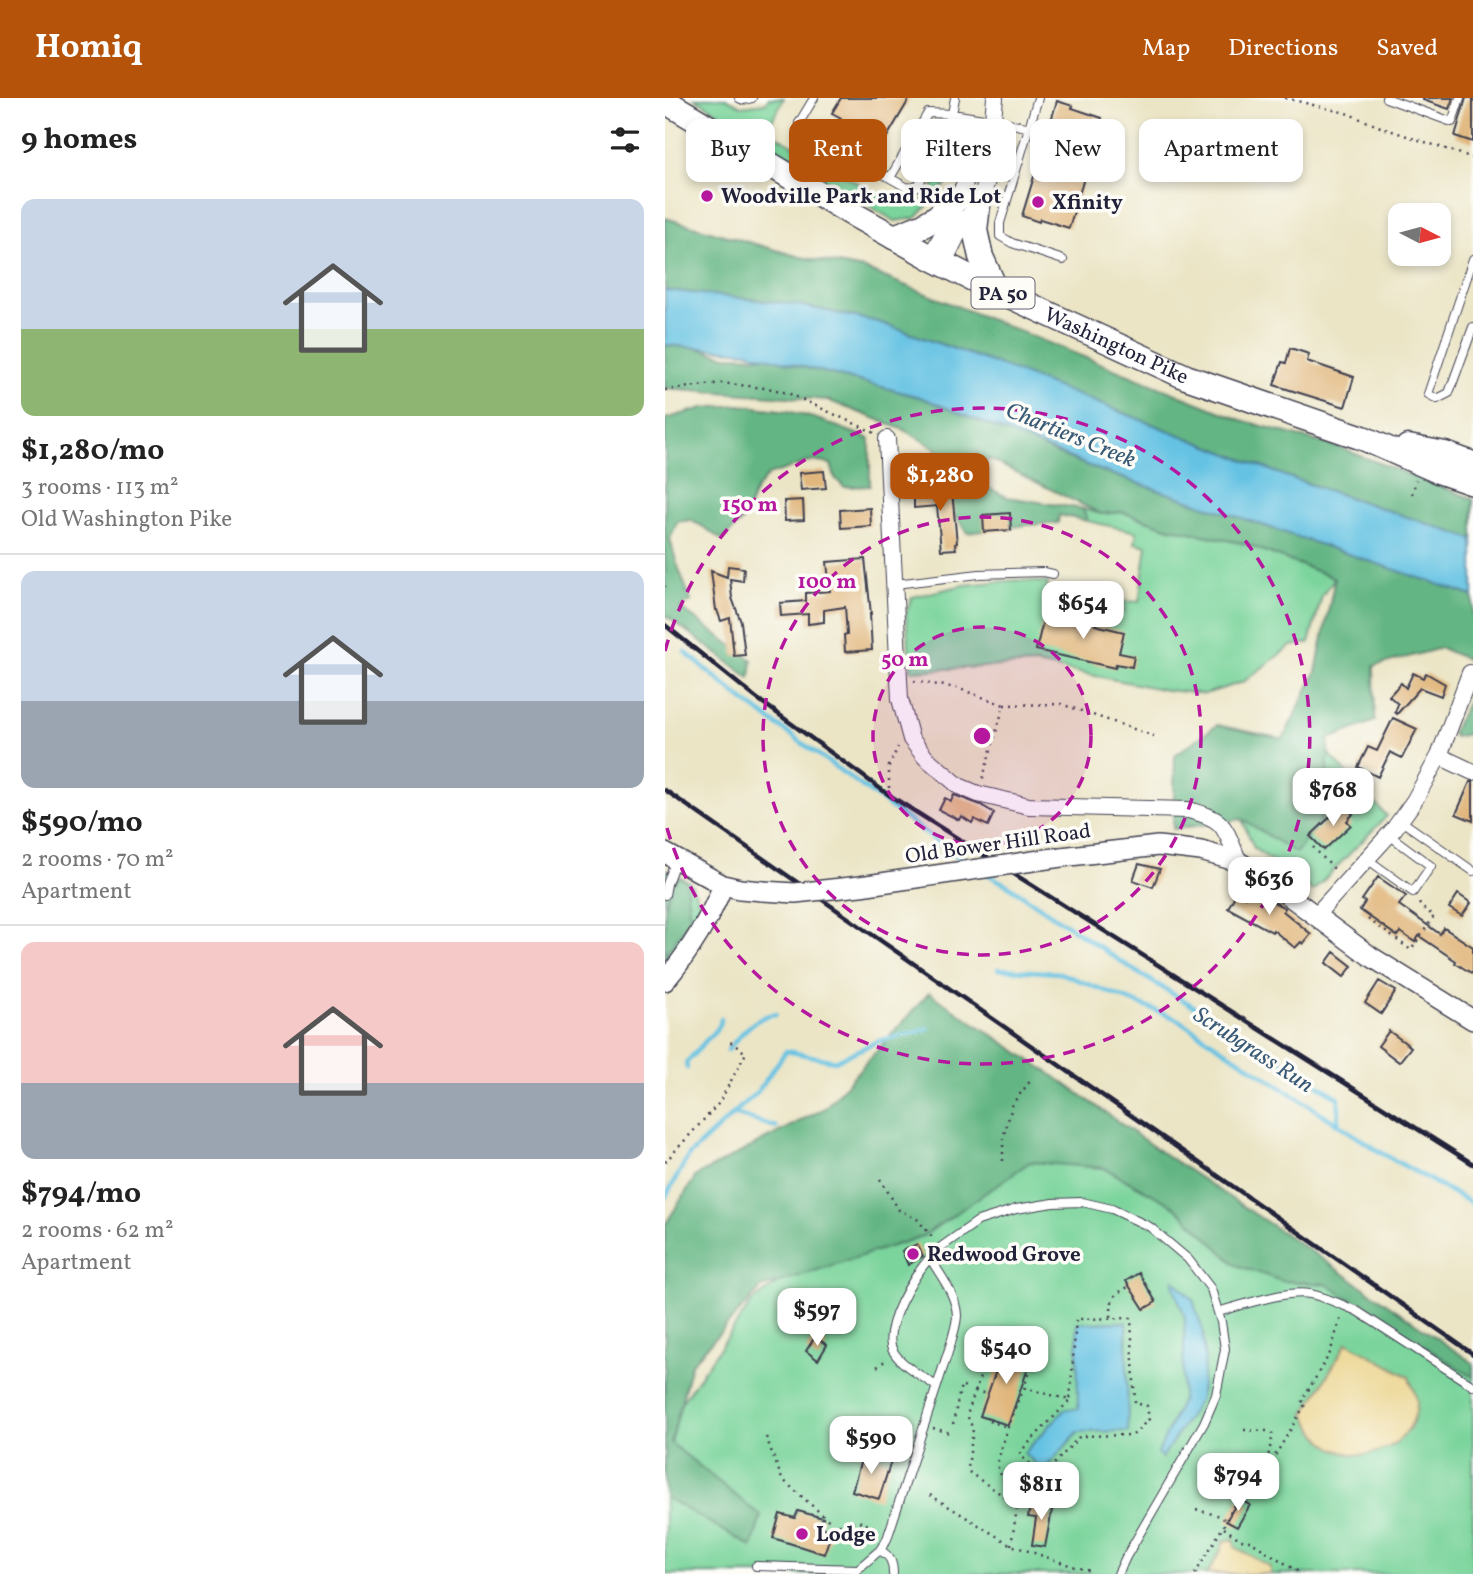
<!DOCTYPE html>
<meta charset="utf-8">
<style>
body{margin:0;font-family:Vollkorn,serif;background:#f2f2f2;color:#222;height:100vh;display:flex;flex-direction:column;font-size:26px;white-space:nowrap}
*{box-sizing:border-box;margin:0}
p{font-size:23px;color:#767676}
.icon{flex:none;width:38px;height:38px;fill:none;stroke:currentColor;stroke-width:2;stroke-linecap:round;stroke-linejoin:round}
.map{position:relative;flex:1;overflow:hidden}
.side{display:flex;flex-direction:column;background:#fff;width:665px}
.side>*{flex:none}
.banner{position:absolute;left:21px;top:21px;width:665px;height:63px;display:flex;gap:14px}
.needle{width:46px;rotate:96deg}
.controls{position:absolute;left:723px;top:105px;display:grid;gap:14px}
.controls a{display:grid;place-items:center;width:63px;height:63px;border-radius:14px;background:#fff;box-shadow:0 4px 10px #0003;font-size:35px}
.price{position:absolute;translate:-50% -60px;padding:0 16px;border-radius:14px;background:#fff;color:#222;font-size:23px;line-height:46px;filter:drop-shadow(0 2px 4px #0008)}
.price::after{content:'';position:absolute;left:50%;top:42px;width:21px;height:16px;margin-left:-10px;background:inherit;clip-path:polygon(0 0,100% 0,50% 100%)}
.price.on{background:#b45309;color:#fff}
ul{padding:0;list-style:none}
li{display:grid;align-content:center;gap:14px;height:371px;padding:0 21px}
li+li{border-top:2px solid #e0e0e0}
li span{display:grid;place-items:center;height:217px;border-radius:14px;color:#555}
li>.icon{margin-inline-start:auto}
span .icon{width:126px;height:126px;fill:#fffc;stroke-width:1}
li b{font-size:30px}
h2{display:flex;justify-content:space-between;align-items:center;height:84px;padding:0 21px;font-size:30px}
.chip{padding:0 24px;border-radius:14px;background:#fff;box-shadow:0 4px 10px #0003;font-size:24px;line-height:63px}
.chip.on{background:#b45309;color:#fff}
header{display:flex;align-items:center;gap:42px;box-sizing:border-box;height:98px;padding:0 35px;background:#b45309;color:#fff}
header strong{font-size:33px}
nav{display:flex;gap:38px;margin-inline-start:auto;font-size:24px}
main{display:flex;flex:1;min-height:0}
.map>svg:first-child{display:block}
.green{fill:#7ad49b;stroke:#4e7b6b;stroke-width:2}
.forest{fill:#63b683;stroke:#426c5f;stroke-width:2}
.sand{fill:#eeda9e;stroke:#887e6c;stroke-width:2}
.water{fill:#65c2e3;stroke:#44728f;stroke-width:2}
.lines{fill:none;stroke-linecap:round;stroke-linejoin:round}
.stream{stroke:#65c2e3;stroke-width:4.5}
.building{fill:#e1b77e}
.service-casing{stroke:#403f50;stroke-width:10}
.minor-casing{stroke:#403f50;stroke-width:18}
.tertiary-casing{stroke:#403f50;stroke-width:22}
.primary-casing{stroke:#403f50;stroke-width:27}
.path{stroke:#403f50;stroke-width:2.5;stroke-dasharray:2 5;stroke-linecap:butt}
.service{stroke:#fff;stroke-width:8}
.minor{stroke:#fff;stroke-width:16}
.tertiary{stroke:#fff;stroke-width:19}
.primary{stroke:#fff;stroke-width:24}
.rail{stroke:#22223b;stroke-width:4.5}
.tertiary-bridge-casing{stroke:#403f50;stroke-width:22;stroke-linecap:butt}
.tertiary-bridge{stroke:#fff;stroke-width:19}
.ring{fill:none;stroke:#b5179e;stroke-width:3.5;stroke-dasharray:12 9}
.poi-dot{fill:#b5179e;stroke:#fdfcf7;stroke-width:2.5}
.labels{text-anchor:middle;stroke-width:7;stroke-linejoin:round;paint-order:stroke}
.shield{fill:#fdfcf7;stroke:#646373;stroke-width:2}
.shield-label{font-size:19px;font-weight:bold;fill:#22223b}
.poi-label{font-size:21px;font-weight:bold;fill:#22223b;stroke:#fdfcf7;text-anchor:start}
.street-label{font-size:21px;fill:#22223b;stroke:#fdfcf7}
.water-label{font-size:23px;font-style:italic;fill:#395a76;stroke:#fdfcf7}
.centre{fill:#b5179e;stroke:#fdfcf7;stroke-width:3.5}
.ring-label{font-size:21px;text-anchor:middle;font-weight:bold;fill:#b5179e;stroke:#fdfcf7;stroke-width:7;stroke-linejoin:round;paint-order:stroke}
</style>
<header>
<strong>Homiq</strong>
<nav><a>Map</a><a>Directions</a><a>Saved</a></nav>
</header>
<main>
<section class="side">
<h2>9 homes<svg class="icon" aria-label="filters" viewBox="0 0 24 24"><path d="M4 7h16M4 17h16"/><circle cx="9" cy="7" r="2"/><circle cx="15" cy="17" r="2"/></svg></h2>
<ul>
<li><span style="background:linear-gradient(#c9d6e8 60%,#8fb573 0)"><svg class="icon" aria-label="home" viewBox="0 0 24 24"><path d="M3 11l9-7 9 7M6 9v11h12V9"/></svg></span><div><b>$1,280/mo</b><p>3 rooms · 113 m²</p><p>Old Washington Pike</p></div></li>
<li><span style="background:linear-gradient(#c9d6e8 60%,#9aa5b1 0)"><svg class="icon" aria-label="home" viewBox="0 0 24 24"><path d="M3 11l9-7 9 7M6 9v11h12V9"/></svg></span><div><b>$590/mo</b><p>2 rooms · 70 m²</p><p>Apartment</p></div></li>
<li><span style="background:linear-gradient(#f6c9c9 65%,#9aa5b1 0)"><svg class="icon" aria-label="home" viewBox="0 0 24 24"><path d="M3 11l9-7 9 7M6 9v11h12V9"/></svg></span><div><b>$794/mo</b><p>2 rooms · 62 m²</p><p>Apartment</p></div></li>
</ul>
</section>
<div class="map">
<svg width="808" height="1476" viewBox="0 0 808 1476">
<rect width="100%" height="100%" fill="#fdfcf7"/>
<filter id="ink" filterUnits="userSpaceOnUse"><feTurbulence type="fractalNoise" baseFrequency=".0143" numOctaves="2"/><feDisplacementMap in="SourceGraphic" scale="14" xChannelSelector="R" yChannelSelector="G"/><feConvolveMatrix kernelMatrix="1 2 1 2 8 2 1 2 1" color-interpolation-filters="sRGB"/></filter>
<filter id="wash" filterUnits="userSpaceOnUse"><feTurbulence type="fractalNoise" baseFrequency=".00686" numOctaves="4" result="noise"/><feDisplacementMap in="SourceGraphic" scale="28" xChannelSelector="R" yChannelSelector="G"/><feGaussianBlur stdDeviation="1.57" result="paint"/><feColorMatrix in="noise" values="0 0 0 0 0 0 0 0 0 0 0 0 0 0 0 0 0 1.4 0 .05"/><feComposite in="paint" operator="in"/></filter>
<g filter="url(#wash)">
<rect width="100%" height="100%" fill="#ebe5c6"/>
<!-- green -->
<path class="green" d="M30,0H61L76,8L100,5L104,0H119L102,32L229,106L256,104L273,82L289,54H297L291,73L269,101L251,120L230,123L149,76Z
M418,411L436,416L457,414L502,429L581,446L670,480L657,498L644,545L626,548L578,584L540,596L501,592L371,566L246,573L241,516L247,499L299,487L352,482L383,485L381,496L459,515L460,503L474,504L482,448L470,445L472,434L422,423Z
M652,643L722,718L648,793L589,750L571,707Z
M0,771L26,785L35,807L22,839L0,867Z
M372,998L808,1273V1476H0V1328L87,1204Z"/>
<!-- forest -->
<path class="forest" d="M0,120L135,159L199,171L576,322L675,350L808,401V441L623,379L332,266L213,224L129,206L0,192Z
M0,247L32,250L61,258L101,259L255,299L369,345L390,355L437,373L808,498V564L776,550L709,568L710,623L664,641L661,714L631,755L577,721L508,731L510,657L552,627L618,641L651,574L670,480L581,446L502,429L457,414L436,416L324,361L302,380L342,399L418,411L422,423L394,417L393,425L361,427L303,435L257,374L272,351L237,331L162,302L0,290Z
M74,307L123,313L152,321L205,341V388L179,389L170,380L166,366L146,363L103,377L91,392L78,422L57,442L37,428L25,422L12,424L5,441L11,463L26,503L15,510L87,562L85,580L0,517V321L38,310Z
M808,594V635L789,639L787,634Z
M14,778L21,783L25,821L0,856V811L6,787Z
M264,895L395,982L490,1050L647,1154L808,1265V1279L661,1186L617,1183L571,1167L509,1108L439,1070L365,1064L258,1138L96,1190L26,1266L6,1345L96,1418L87,1449L0,1399V1127L31,1078L160,1010Z"/>
<!-- sand -->
<path class="sand" d="M682,1244L744,1279C746,1287 752,1297 752,1305C751,1344 706,1367 672,1352C656,1345 648,1331 640,1316Z
M569,1441L570,1449L605,1469V1476H542L555,1454L559,1443Z"/>
<!-- water -->
<path class="water" d="M0,192L129,206L213,224L332,266L623,379L808,441V498L437,373L255,299L82,254L0,247Z
M509,1182L528,1202L538,1233L540,1263L535,1301L497,1360L493,1355L517,1302L520,1220L508,1187Z
M461,1224L463,1333L413,1334L378,1373L359,1355L400,1311H413L412,1225Z"/>
<g class="lines">
<!-- stream -->
<path class="stream" d="M20,554L79,603L256,731L279,750L306,766
M322,776L344,788L470,873L556,925L674,1000L673,1027
M333,871L395,875L512,921L720,1057L808,1106
M63,952C74,937 92,917 111,916
M22,970L21,965L55,927L56,921
M69,1016L111,1029
M0,1100L24,1057L93,993L121,953L170,963L213,943L263,931"/>
</g>
<g id="blocks">
<!-- building -->
<path class="building" d="M176,0H245L219,44L220,48L209,51L189,39L183,48L166,38L176,20L167,15Z
M758,0H788L784,11L758,2Z
M801,0H808V44L790,38Z
M392,3L408,8L407,10L437,20L404,130L375,121L374,124L357,118Z
M625,250L644,256L642,263L689,279L680,309L609,287L617,264L621,265Z
M159,373L161,390L136,392L134,375Z
M275,388V393H287L292,445L290,446L291,451L276,452L272,408L249,410V395L260,394V389Z
M138,402L139,422L120,423L119,403Z
M205,410L206,428L176,430L175,412Z
M345,415L346,432L319,434L318,417Z
M200,461L206,516H205L207,552L180,554L179,537L182,536L180,509L159,512V524L143,526V516L116,518L115,505L141,503V495L165,493L162,464Z
M63,468L79,470L78,483L65,481L67,500L76,524L80,557L69,558L65,520L56,523L52,512H51L46,473L62,479Z
M380,515L416,524L418,518L431,522L430,527L459,534L454,555L469,558L467,569L451,566L450,570L371,552Z
M748,575L758,580L761,575L780,586L776,598L755,590L732,616L730,614L733,606L724,598L736,585L741,590Z
M728,620L752,631L737,660L725,654L713,679L693,669L703,649L712,653Z
M805,684H808V723L791,716Z
M289,697L316,707L329,715L323,728L309,721L307,725L296,718L294,722L274,712L280,700L286,703Z
M679,706L688,716L682,723L686,727L659,752L645,738Z
M474,766L495,771L488,789L468,782Z
M713,779L741,798L734,807L775,836L779,830L808,849V876L790,865L791,863L754,838L750,844L735,834L732,838L695,812L700,804L697,802Z
M584,791L620,810L618,813L646,836L638,846L636,844L630,850L608,832L607,834L563,810L572,794L580,799Z
M793,796L806,805L797,818L784,810Z
M669,854L687,868L679,879L661,865Z
M714,883L731,893L716,916L700,905Z
M724,933L746,949L734,964L713,948Z
M252,1146L258,1158L243,1167L237,1153Z
M474,1175L491,1204L479,1211L461,1183Z
M150,1239L162,1247L153,1262L141,1253Z
M348,1249L363,1255L362,1258L367,1259L343,1327L315,1318L339,1250L347,1253Z
M198,1355L226,1363L214,1401L187,1393Z
M574,1401L585,1407L572,1429L561,1423Z
M366,1403L388,1407L380,1449L367,1447L371,1420L363,1419Z
M133,1413L158,1420L155,1429L167,1433L159,1456L108,1440L115,1416L130,1420Z"/>
</g>
</g>
<g filter="url(#ink)">
<use href="#blocks" fill-opacity="0" stroke="#403f50" stroke-width="2"/>
<g class="lines">
<defs>
<path id="service" d="M74,0L78,2L87,0
M149,0L134,25L136,30L241,89L248,90L253,88L287,16L344,25L365,30
M373,0L335,125V138L347,145L398,162
M721,0L787,24L795,0
M225,80L263,15L287,16L290,0
M808,161L763,296L772,301L784,295L808,229
M230,486L314,476L379,474L388,476
M735,722L808,773
M702,761L748,794L766,768L724,737
M0,797L2,786L11,761
M265,1160L276,1149L313,1123L351,1111L388,1105L417,1104L447,1111L485,1129L523,1161L546,1191L556,1224L560,1251L551,1297L539,1325L461,1459L453,1476
M553,1214C577,1207 621,1192 645,1196C661,1199 677,1207 692,1213L808,1288
M215,1452C225,1458 228,1464 228,1476
M91,1468L193,1471L215,1452L222,1441L286,1245C288,1236 292,1226 292,1217C291,1196 275,1177 265,1160C249,1176 216,1232 228,1253C237,1268 257,1278 271,1288"/>
<path id="minor" d="M265,159L281,130L314,51L327,32
M278,166L300,122L313,107L320,89L330,57L327,32L330,0
M222,341L235,601L246,641L260,659L294,688L313,696L364,708L523,712C562,721 559,730 574,764
M774,658L808,674
M651,817L729,731L749,703L774,658L805,575"/>
<path id="tertiary" d="M0,755L58,787L75,791L98,793
M396,759L493,748L536,753L574,764L604,783L705,858L808,922
M0,883C25,853 44,823 58,787"/>
<g id="primary">
<path id="s1" d="M0,3L184,114L265,159L312,183L521,279L698,340L773,373L808,385"/>
<path d="M313,107L310,132L316,159L331,192"/>
<path d="M229,139L257,128L272,119L292,101"/>
<path d="M743,349L780,356L808,366"/>
</g>
</defs>
<!-- service casing -->
<use href="#service" class="service-casing"/>
<!-- minor casing -->
<use href="#minor" class="minor-casing"/>
<!-- tertiary casing -->
<use href="#tertiary" class="tertiary-casing"/>
<!-- primary casing -->
<use href="#primary" class="primary-casing"/>
<!-- path -->
<path class="path" d="M620,0L681,15L718,30L808,60
M0,292L57,285L108,291L125,296L210,335
M747,396L751,382
M0,488V489
M249,583L292,590L339,607L317,683
M339,607L396,606L489,638
M224,697V668L233,649
M648,749L671,773
M703,821L746,852L769,818L756,809L753,803
M338,1063V1040L348,1005L366,982
M0,1064L54,1005L81,955L64,943
M215,1081L234,1112L252,1121L269,1141
M446,1219C446,1200 447,1198 463,1189
M376,1236L359,1290L343,1329L333,1362V1371L338,1381L344,1386L390,1396L392,1389L379,1377
M324,1253L302,1317L308,1331L303,1370L305,1375L352,1407
M212,1269L221,1262
M298,1288L301,1289
M359,1290L405,1302L411,1221L466,1220L470,1305L482,1308L484,1321L468,1337L415,1338L379,1377L356,1358V1353L405,1302
M310,1292L323,1297
M324,1323L343,1329
M288,1326L296,1287
M268,1330L285,1335
M579,1332L602,1333L608,1336L601,1368L603,1369
M101,1339L117,1381L169,1427L193,1423L214,1431
M265,1397L346,1447L407,1468L426,1473
M531,1412L552,1417L561,1422
M559,1430L576,1442L585,1443L637,1476
M346,1447L358,1375L365,1367
M530,1476L558,1429L573,1399L590,1392L641,1305L637,1303L665,1255L676,1219"/>
<!-- service -->
<use href="#service" class="service"/>
<!-- minor -->
<use href="#minor" class="minor"/>
<!-- tertiary -->
<use href="#tertiary" class="tertiary"/>
<!-- primary -->
<use href="#primary" class="primary"/>
<!-- rail -->
<path class="rail" d="M0,527L90,599L224,697L808,1066
M0,692L808,1256"/>
<defs>
<path id="tertiary-bridge" d="M98,793L130,795L195,788L396,759"/>
</defs>
<!-- tertiary-bridge casing -->
<use href="#tertiary-bridge" class="tertiary-bridge-casing"/>
<!-- tertiary-bridge -->
<use href="#tertiary-bridge" class="tertiary-bridge"/>
</g>
</g>
<!-- distance rings -->
<circle cx="317" cy="638" r="109" fill="#b5179e" fill-opacity=".12"/>
<g class="ring">
<circle cx="317" cy="638" r="109"/>
<circle cx="317" cy="638" r="219"/>
<path d="M0 553A328 328 0 1 1 0 723"/>
</g>
<!-- markers -->
<g class="poi-dot">
<circle cx="42" cy="98" r="7"/>
<circle cx="373" cy="104" r="7"/>
<circle cx="248" cy="1156" r="7"/>
<circle cx="137" cy="1436" r="7"/>
</g>
<g class="labels">
<!-- shield labels -->
<rect class="shield" x="306.5" y="179.5" width="63" height="31" rx="5"/>
<g class="shield-label">
<text x="338" y="202">PA 50</text>
</g>
<!-- poi labels -->
<g class="poi-label">
<text x="56" y="105">Woodville Park and Ride Lot</text>
<text x="387" y="111">Xfinity</text>
<text x="262" y="1163">Redwood Grove</text>
<text x="151" y="1443">Lodge</text>
</g>
<!-- street labels -->
<g class="street-label">
<text dy="7" stroke="none"><textPath href="#s1" startOffset="514">Washington Pike</textPath></text>
<text transform="translate(333 745) rotate(-8)" y="7">Old Bower Hill Road</text>
</g>
<!-- water labels -->
<g class="water-label">
<text transform="translate(406 336) rotate(22)" y="8">Chartiers Creek</text>
<text transform="translate(589 951) rotate(33)" y="8">Scrubgrass Run</text>
</g>
</g>
<circle cx="317" cy="638" r="10" class="centre"/>
<g class="ring-label">
<text x="85" y="413">150 m</text>
<text x="162" y="490">100 m</text>
<text x="240" y="568">50 m</text>
</g>
</svg>
<div class="controls">
<a><svg class="needle" viewBox="-14 -14 28 28"><path d="M0-13l5 13h-10z" fill="#e53935"/><path d="M0 13l5-13h-10z" fill="#767676"/></svg></a>
</div>
<b class="price on" style="left:275px;top:415px">$1,280</b>
<b class="price" style="left:418px;top:543px">$654</b>
<b class="price" style="left:668px;top:730px">$768</b>
<b class="price" style="left:604px;top:819px">$636</b>
<b class="price" style="left:152px;top:1250px">$597</b>
<b class="price" style="left:341px;top:1288px">$540</b>
<b class="price" style="left:206px;top:1378px">$590</b>
<b class="price" style="left:573px;top:1415px">$794</b>
<b class="price" style="left:376px;top:1424px">$811</b>
<div class="banner">
<a class="chip">Buy</a>
<a class="chip on">Rent</a>
<a class="chip">Filters</a>
<a class="chip">New</a>
<a class="chip">Apartment</a>
</div>
</div>
</main>
